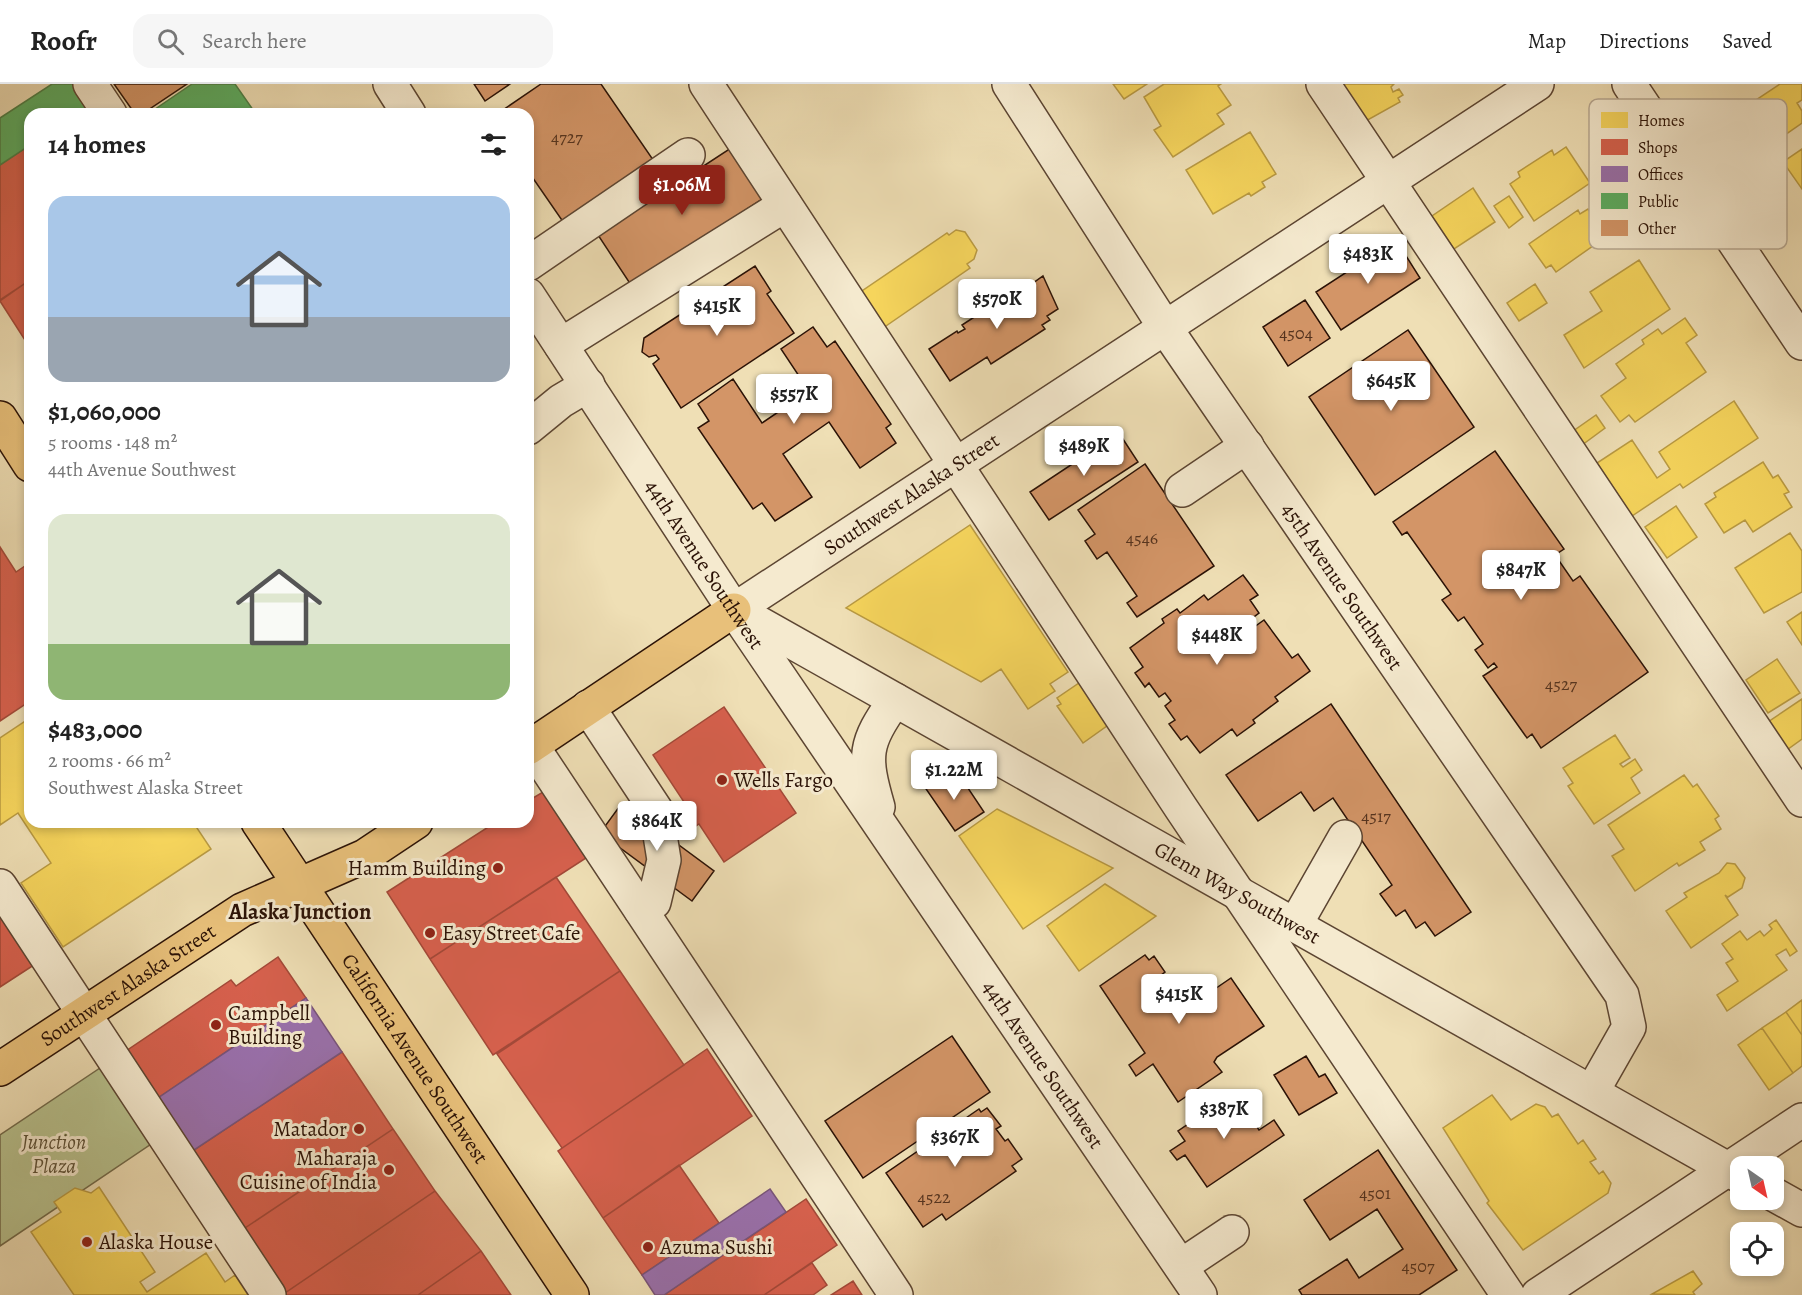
<!DOCTYPE html>
<meta charset="utf-8">
<style>
body{margin:0;font-family:Alegreya,serif;background:#f6f6f6;color:#222;height:100vh;display:flex;flex-direction:column;font-size:22px;white-space:nowrap}
*{box-sizing:border-box;margin:0}
p{font-size:20px;color:#767676}
.icon{flex:none;width:33px;height:33px;fill:none;stroke:currentColor;stroke-width:2;stroke-linecap:round;stroke-linejoin:round}
.map{position:relative;flex:1;overflow:hidden}
.details{position:absolute;left:24px;top:24px;width:510px;height:720px;display:flex;flex-direction:column;background:#fff;border-radius:18px;box-shadow:0 3px 9px #0003}
.details>*{flex:none}
.needle{width:39px;rotate:146deg}
.buttons{position:absolute;left:1730px;top:1072px;display:grid;gap:12px}
.buttons a{display:grid;place-items:center;width:54px;height:54px;border-radius:12px;background:#fff;box-shadow:0 3px 9px #0003;font-size:30px}
.price{position:absolute;translate:-50% -51px;padding:0 14px;border-radius:6px;background:#fff;color:#222;font-size:20px;line-height:39px;filter:drop-shadow(0 2px 3px #0008)}
.price::after{content:'';position:absolute;left:50%;top:36px;width:18px;height:14px;margin-left:-9px;background:inherit;clip-path:polygon(0 0,100% 0,50% 100%)}
.price.active{background:#8f2418;color:#fff}
ul{padding:0;list-style:none}
li{display:grid;align-content:center;gap:12px;height:318px;padding:0 24px}
li span{display:grid;place-items:center;height:186px;border-radius:18px;color:#555}
li>.icon{margin-inline-start:auto}
span .icon{width:108px;height:108px;fill:#fffc;stroke-width:1}
li b{font-size:26px}
h2{display:flex;justify-content:space-between;align-items:center;height:72px;padding:0 24px;font-size:26px}
header{display:flex;align-items:center;gap:36px;box-sizing:border-box;height:84px;padding:0 30px;background:#fff;border-bottom:2px solid #e0e0e0}
header strong{font-size:28px}
nav{display:flex;gap:33px;margin-inline-start:auto;font-size:21px}
.search{width:420px;height:54px;background:#f6f6f6;display:flex;align-items:center;gap:15px;box-sizing:border-box;padding:0 21px;border-radius:18px;color:#767676;font-size:22px}
.map>svg:first-child{display:block}
.green{fill:#b8c28e;stroke:#726a4a;stroke-width:1.5}
.homes{fill:#f6d55c;stroke:#b99a42;stroke-width:1.5}
.shops{fill:#d6604d;stroke:#a34938;stroke-width:1.5}
.offices{fill:#9970ab;stroke:#78547a;stroke-width:1.5}
.public{fill:#5aae61;stroke:#4c7f46;stroke-width:1.5}
.building{fill:#d39567;stroke:#2b1206;stroke-width:1.5}
.lines{fill:none;stroke-linecap:round;stroke-linejoin:round}
.minor-casing{stroke:#5c4532;stroke-width:36}
.major-casing{stroke:#2b1206;stroke-width:36}
.minor{stroke:#f5eacf;stroke-width:33}
.major{stroke:#e8c07a;stroke-width:33}
.poi-dot{fill:#8f2418;stroke:#f5eacf;stroke-width:2}
.labels{text-anchor:middle;stroke-width:6;stroke-linejoin:round;paint-order:stroke}
.number-label{font-size:18px;fill:#55331e}
.street-label{font-size:21px;fill:#2b1206;stroke:#f5eacf}
.poi-label{font-size:21px;fill:#2b1206;stroke:#f5eacf;text-anchor:start}
.park-label{font-size:21px;font-style:italic;fill:#5c5036;stroke:#f5eacf}
.neighbourhood-label{font-size:22px;font-weight:bold;fill:#2b1206;stroke:#f5eacf}
.key{fill:#f5eacf;stroke:#b8a993;stroke-width:1.5}
.key-label{font-size:16px;fill:#2b1206}
</style>
<header>
<strong>Roofr</strong>
<div class="search"><svg class="icon" aria-label="search" viewBox="0 0 24 24"><circle cx="10" cy="10" r="6"/><path d="M15 15l6 6"/></svg>Search here</div>
<nav><a>Map</a><a>Directions</a><a>Saved</a></nav>
</header>
<div class="map">
<svg width="1802" height="1211" viewBox="0 0 1802 1211">
<rect width="100%" height="100%" fill="#efdfb5"/>
<filter id="stains"><feTurbulence type="fractalNoise" baseFrequency=".00333" numOctaves="4"/><feColorMatrix values="0 0 0 0 .2 0 0 0 0 .09 0 0 0 0 .02 0 0 0 .5 -.17"/></filter>
<radialGradient id="worn" r=".72"><stop offset=".6" stop-color="#630" stop-opacity="0"/><stop offset="1" stop-color="#630" stop-opacity=".3"/></radialGradient>
<!-- green -->
<path class="green" d="M109,978L160,1054L0,1162V1051Z"/>
<!-- homes -->
<path class="homes" d="M1113,0H1147L1124,15Z
M1164,0H1221L1218,2L1231,21L1217,30L1224,40L1173,73L1154,46L1161,42L1144,13Z
M1339,0H1394L1391,3L1393,8L1399,5L1403,11L1398,14L1400,18L1364,38Z
M1780,0H1802V16L1797,19L1802,27V39L1759,69L1740,41L1745,38L1738,28Z
M1250,48L1276,90L1262,98L1265,103L1251,112L1249,109L1213,130L1186,86Z
M1566,63L1590,99L1534,137L1510,100L1520,93L1518,88L1552,66L1554,71Z
M1802,65V105L1783,78Z
M1473,104L1495,138L1454,165L1432,132Z
M1509,112L1523,133L1509,144L1494,122Z
M1588,125L1607,152L1556,188L1551,181L1546,184L1529,160L1578,126L1580,130Z
M956,146L965,148L977,166L974,175L967,180L970,184L883,244L859,209L947,149L949,151Z
M1639,176L1670,225L1584,284L1564,251L1602,227L1590,208Z
M1535,200L1547,219L1519,237L1507,219Z
M1685,234L1697,251L1686,259L1706,288L1635,338L1629,331L1620,338L1601,312L1626,294L1616,280L1644,260L1642,256L1658,245L1662,250Z
M1734,317L1758,354L1683,404L1680,400L1632,432L1597,379L1632,356L1657,394L1670,385L1659,368Z
M1596,331L1605,344L1578,364L1569,350Z
M1763,378L1773,394L1778,391L1789,408L1784,410L1792,423L1753,448L1745,436L1724,449L1705,420L1716,413L1714,409Z
M1676,422L1697,453L1667,474L1645,443Z
M970,441L1068,588L1050,600L1055,607L1028,625L1001,585L981,598L846,524Z
M1790,449L1802,467V508L1764,529L1735,484Z
M1802,528V561L1787,538Z
M1777,575L1800,609L1768,629L1746,596Z
M1079,599L1111,639L1083,659L1057,622L1061,620L1057,614Z
M1802,615V655L1784,668L1765,640Z
M30,634V738H193L211,765L63,863L21,799L51,779L18,729L0,741V654Z
M1615,651L1630,674L1620,680L1623,683L1635,675L1642,686L1631,694L1640,709L1594,740L1568,702L1573,699L1563,684Z
M1684,691L1693,703L1697,700L1719,732L1715,735L1721,745L1700,758L1705,766L1679,782L1677,779L1635,807L1612,772L1624,765L1608,741Z
M997,725L1113,784L1023,845L959,752Z
M1727,779L1735,780L1745,794L1742,804L1728,813L1725,811L1738,831L1691,864L1666,827L1687,813L1684,809L1719,789Z
M1105,800L1156,832L1079,887L1047,842Z
M1776,836L1797,867L1790,872L1786,865L1776,871L1787,886L1727,927L1717,911L1738,897L1726,879L1733,875L1722,860L1740,847L1747,856L1760,847L1764,852L1772,845L1769,841Z
M1802,916V951L1786,928Z
M1786,928L1802,951V982L1793,989L1762,944Z
M1762,944L1793,989L1769,1006L1738,961Z
M1492,1011L1511,1036L1536,1020L1545,1023L1552,1033L1558,1030L1578,1060L1583,1056L1596,1075L1590,1078L1599,1090L1603,1087L1611,1099L1608,1109L1523,1166L1487,1119L1489,1117L1443,1044Z
M99,1103L155,1188L140,1198L147,1208L206,1169L225,1198L235,1191L248,1211H74L31,1148L61,1128L54,1118L75,1104L91,1109Z
M1693,1187L1702,1200L1693,1208L1695,1211L1652,1210Z"/>
<!-- shops -->
<path class="shops" d="M88,22L93,30H76Z
M30,61V196L0,216V81Z
M30,196V264L0,217Z
M0,463L16,488L25,482L30,489V617L0,637Z
M724,623L796,729L724,778L699,740L693,744L680,725L686,721L653,671Z
M543,708L586,774L430,875L387,808L496,738H528V717Z
M556,793L620,887L493,971L430,875Z
M0,828L37,879L0,903Z
M278,873L306,914L155,1016L126,967L231,896L236,902Z
M620,887L684,981L562,1064L497,970Z
M707,965L752,1032L603,1134L558,1067Z
M342,968L393,1045L242,1146L191,1068Z
M393,1045L435,1107L285,1209L242,1146Z
M679,1081L719,1139L642,1191L603,1134Z
M435,1107L481,1167L418,1211H286L285,1209Z
M806,1115L837,1161L764,1211H664Z
M481,1167L511,1211H418Z
M812,1179L827,1201L813,1211H764Z
M853,1197L862,1211H831Z"/>
<!-- offices -->
<path class="offices" d="M306,914L342,968L191,1068L155,1016Z
M770,1105L786,1128L664,1211H655L642,1191Z"/>
<!-- public -->
<path class="public" d="M52,0H74L88,22L76,30H30V61L0,81V34Z
M192,0H235L256,30H148Z"/>
<!-- building -->
<path class="building" d="M114,0H187L142,30H135Z
M474,0H510L485,17Z
M541,0H601L658,83L568,145L528,87V30H497Z
M734,62L767,112L631,201L598,151Z
M1396,156L1420,194L1341,246L1316,208Z
M755,182L771,207L767,210L794,249L681,324L653,280L659,275L656,271L649,273L642,268L644,254Z
M1043,192L1058,225L1047,232L1050,236L1042,241L1045,245L991,280L987,273L950,297L929,265L957,247L958,249L965,245L962,241L1017,205L1026,204Z
M1305,216L1330,254L1288,282L1263,243Z
M813,243L827,263L835,257L891,340L886,344L896,359L860,384L829,338L783,370L812,413L775,437L762,419L753,425L698,344L709,337L698,320L733,295L762,339L809,307L781,265Z
M1408,246L1474,343L1375,411L1309,313Z
M1119,349L1138,378L1049,436L1030,408Z
M1495,367L1564,465L1555,471L1573,497L1580,492L1648,588L1541,664L1532,650L1527,654L1483,592L1497,583L1494,579L1488,584L1475,566L1483,560L1464,533L1458,537L1442,516L1451,510L1407,448L1402,451L1393,438Z
M1145,380L1214,482L1137,533L1127,519L1137,512L1107,468L1097,475L1085,457L1095,450L1078,426Z
M1243,491L1258,511L1250,516L1259,529L1246,539L1250,546L1264,536L1292,574L1298,570L1310,587L1275,613L1278,617L1253,636L1255,639L1237,652L1232,645L1200,669L1187,652L1181,656L1169,640L1175,636L1165,622L1171,617L1165,609L1159,613L1149,599L1145,603L1135,589L1143,583L1130,564L1164,539L1162,535L1177,525L1180,529L1204,511L1208,516Z
M1331,620L1471,828L1435,852L1425,838L1416,844L1405,826L1396,832L1380,810L1392,801L1333,714L1314,727L1301,708L1258,737L1226,691Z
M942,689L968,704L984,728L955,747L924,702Z
M622,719L714,787L692,817L600,749Z
M1145,871L1149,876L1154,872L1165,888L1160,892L1169,905L1173,902L1184,916L1179,920L1184,926L1231,894L1264,942L1217,973L1214,978L1222,988L1178,1018L1153,980L1136,992L1129,981L1145,969L1100,902Z
M952,952L990,1008L863,1094L825,1037Z
M1306,972L1319,993L1325,990L1337,1009L1299,1031L1274,991Z
M1234,1009L1259,1046L1274,1036L1284,1051L1207,1103L1185,1071L1177,1076L1170,1067L1185,1057L1178,1047Z
M987,1024L1001,1042L996,1045L1005,1057L1008,1055L1022,1075L1012,1082L1016,1087L946,1136L942,1130L923,1143L886,1089L979,1025L981,1028Z
M1378,1066L1457,1186L1419,1211H1302L1299,1206L1347,1175L1359,1194L1403,1165L1377,1125L1330,1156L1304,1116Z"/>
<g class="lines">
<defs>
<g id="minor">
<path d="M90,0L110,30"/>
<path d="M390,0L409,30"/>
<path d="M706,0L1181,724L1508,1211"/>
<path id="s1" d="M1009,0L1166,245L1622,911L1629,943L1592,1008"/>
<path d="M1323,0L1802,716"/>
<path d="M1629,0L1802,259"/>
<path d="M528,180L688,71"/>
<path id="s2" d="M528,211L734,526L1200,1211"/>
<path d="M561,261L785,121"/>
<path d="M528,344L561,317L588,301"/>
<path d="M1182,406L1247,362"/>
<path id="s3" d="M734,526L1537,0"/>
<path id="s4" d="M739,528L1740,1092"/>
<path d="M588,623L656,726L664,776L654,818L641,826"/>
<path d="M528,656L896,1211"/>
<path d="M878,723C863,671 864,660 895,616"/>
<path d="M0,802L269,1211"/>
<path d="M1295,841L1345,753"/>
<path d="M1773,1110L1802,1126"/>
<path d="M1181,1182L1232,1148"/>
<path d="M1538,1211L1802,1036"/>
</g>
<g id="major">
<path d="M0,334L30,381"/>
<path d="M528,664L734,526"/>
<path id="s5" d="M258,738L572,1211"/>
<path id="s6" d="M0,985L242,826L365,772L416,738"/>
</g>
</defs>
<!-- minor casing -->
<use href="#minor" class="minor-casing"/>
<!-- major casing -->
<use href="#major" class="major-casing"/>
<!-- minor -->
<use href="#minor" class="minor"/>
<!-- major -->
<use href="#major" class="major"/>
</g>
<!-- markers -->
<g class="poi-dot">
<circle cx="722" cy="696" r="6"/>
<circle cx="498" cy="784" r="6"/>
<circle cx="430" cy="849" r="6"/>
<circle cx="216" cy="941" r="6"/>
<circle cx="359" cy="1045" r="6"/>
<circle cx="389" cy="1086" r="6"/>
<circle cx="87" cy="1158" r="6"/>
<circle cx="648" cy="1163" r="6"/>
</g>
<g class="labels">
<!-- number labels -->
<g class="number-label">
<text x="567" y="59">4727</text>
<text x="1296" y="255">4504</text>
<text x="1142" y="460">4546</text>
<text x="1561" y="606">4527</text>
<text x="1376" y="738">4517</text>
<text x="1375" y="1115">4501</text>
<text x="934" y="1119">4522</text>
<text x="1418" y="1188">4507</text>
</g>
<!-- street labels -->
<g class="street-label">
<text dy="7" stroke="none"><textPath href="#s3" startOffset="212">Southwest Alaska Street</textPath></text>
<text dy="7" stroke="none"><textPath href="#s2" startOffset="322">44th Avenue Southwest</textPath></text>
<text dy="7" stroke="none"><textPath href="#s1" startOffset="603">45th Avenue Southwest</textPath></text>
<text dy="7" stroke="none"><textPath href="#s4" startOffset="572">Glenn Way Southwest</textPath></text>
<text dy="7" stroke="none"><textPath href="#s6" startOffset="153">Southwest Alaska Street</textPath></text>
<text dy="7" stroke="none"><textPath href="#s5" startOffset="284">California Avenue Southwest</textPath></text>
<text dy="7" stroke="none"><textPath href="#s2" startOffset="926">44th Avenue Southwest</textPath></text>
</g>
<!-- poi labels -->
<g class="poi-label">
<text x="734" y="703">Wells Fargo</text>
<text x="486" y="791" text-anchor="end">Hamm Building</text>
<text x="442" y="856">Easy Street Cafe</text>
<text x="228" y="936">Campbell<tspan x="228" dy="24">Building</tspan></text>
<text x="347" y="1052" text-anchor="end">Matador</text>
<text x="377" y="1081" text-anchor="end">Maharaja<tspan x="377" dy="24">Cuisine of India</tspan></text>
<text x="99" y="1165">Alaska House</text>
<text x="660" y="1170">Azuma Sushi</text>
</g>
<!-- park labels -->
<g class="park-label">
<text x="54" y="1065">Junction<tspan x="54" dy="24">Plaza</tspan></text>
</g>
<!-- neighbourhood labels -->
<g class="neighbourhood-label">
<text x="300" y="835">Alaska Junction</text>
</g>
</g>
<!-- legend -->
<rect x="1589" y="15" width="198" height="150" rx="9" class="key"/>
<rect x="1601" y="28" width="27" height="16" fill="#f6d55c"/>
<rect x="1601" y="55" width="27" height="16" fill="#d6604d"/>
<rect x="1601" y="82" width="27" height="16" fill="#9970ab"/>
<rect x="1601" y="109" width="27" height="16" fill="#5aae61"/>
<rect x="1601" y="136" width="27" height="16" fill="#d39567"/>
<g class="key-label">
<text x="1638" y="42">Homes</text>
<text x="1638" y="69">Shops</text>
<text x="1638" y="96">Offices</text>
<text x="1638" y="123">Public</text>
<text x="1638" y="150">Other</text>
</g>
<rect width="100%" height="100%" filter="url(#stains)"/>
<rect width="100%" height="100%" fill="url(#worn)"/>
</svg>
<div class="buttons">
<a><svg class="needle" viewBox="-14 -14 28 28"><path d="M0-13l5 13h-10z" fill="#e53935"/><path d="M0 13l5-13h-10z" fill="#767676"/></svg></a>
<a><svg class="icon" aria-label="locate" viewBox="0 0 24 24"><circle cx="12" cy="12" r="6"/><path d="M12 2v4M12 18v4M2 12h4M18 12h4"/></svg></a>
</div>
<b class="price active" style="left:682px;top:132px">$1.06M</b>
<b class="price" style="left:1368px;top:201px">$483K</b>
<b class="price" style="left:997px;top:246px">$570K</b>
<b class="price" style="left:717px;top:253px">$415K</b>
<b class="price" style="left:1391px;top:328px">$645K</b>
<b class="price" style="left:794px;top:341px">$557K</b>
<b class="price" style="left:1084px;top:393px">$489K</b>
<b class="price" style="left:1521px;top:517px">$847K</b>
<b class="price" style="left:1217px;top:582px">$448K</b>
<b class="price" style="left:954px;top:717px">$1.22M</b>
<b class="price" style="left:657px;top:768px">$864K</b>
<b class="price" style="left:1179px;top:941px">$415K</b>
<b class="price" style="left:1224px;top:1056px">$387K</b>
<b class="price" style="left:955px;top:1084px">$367K</b>
<section class="details">
<h2>14 homes<svg class="icon" aria-label="filters" viewBox="0 0 24 24"><path d="M4 7h16M4 17h16"/><circle cx="9" cy="7" r="2"/><circle cx="15" cy="17" r="2"/></svg></h2>
<ul>
<li><span style="background:linear-gradient(#a9c7e8 65%,#9aa5b1 0)"><svg class="icon" aria-label="home" viewBox="0 0 24 24"><path d="M3 11l9-7 9 7M6 9v11h12V9"/></svg></span><div><b>$1,060,000</b><p>5 rooms · 148 m²</p><p>44th Avenue Southwest</p></div></li>
<li><span style="background:linear-gradient(#dfe7d0 70%,#8fb573 0)"><svg class="icon" aria-label="home" viewBox="0 0 24 24"><path d="M3 11l9-7 9 7M6 9v11h12V9"/></svg></span><div><b>$483,000</b><p>2 rooms · 66 m²</p><p>Southwest Alaska Street</p></div></li>
</ul>
</section>
</div>
